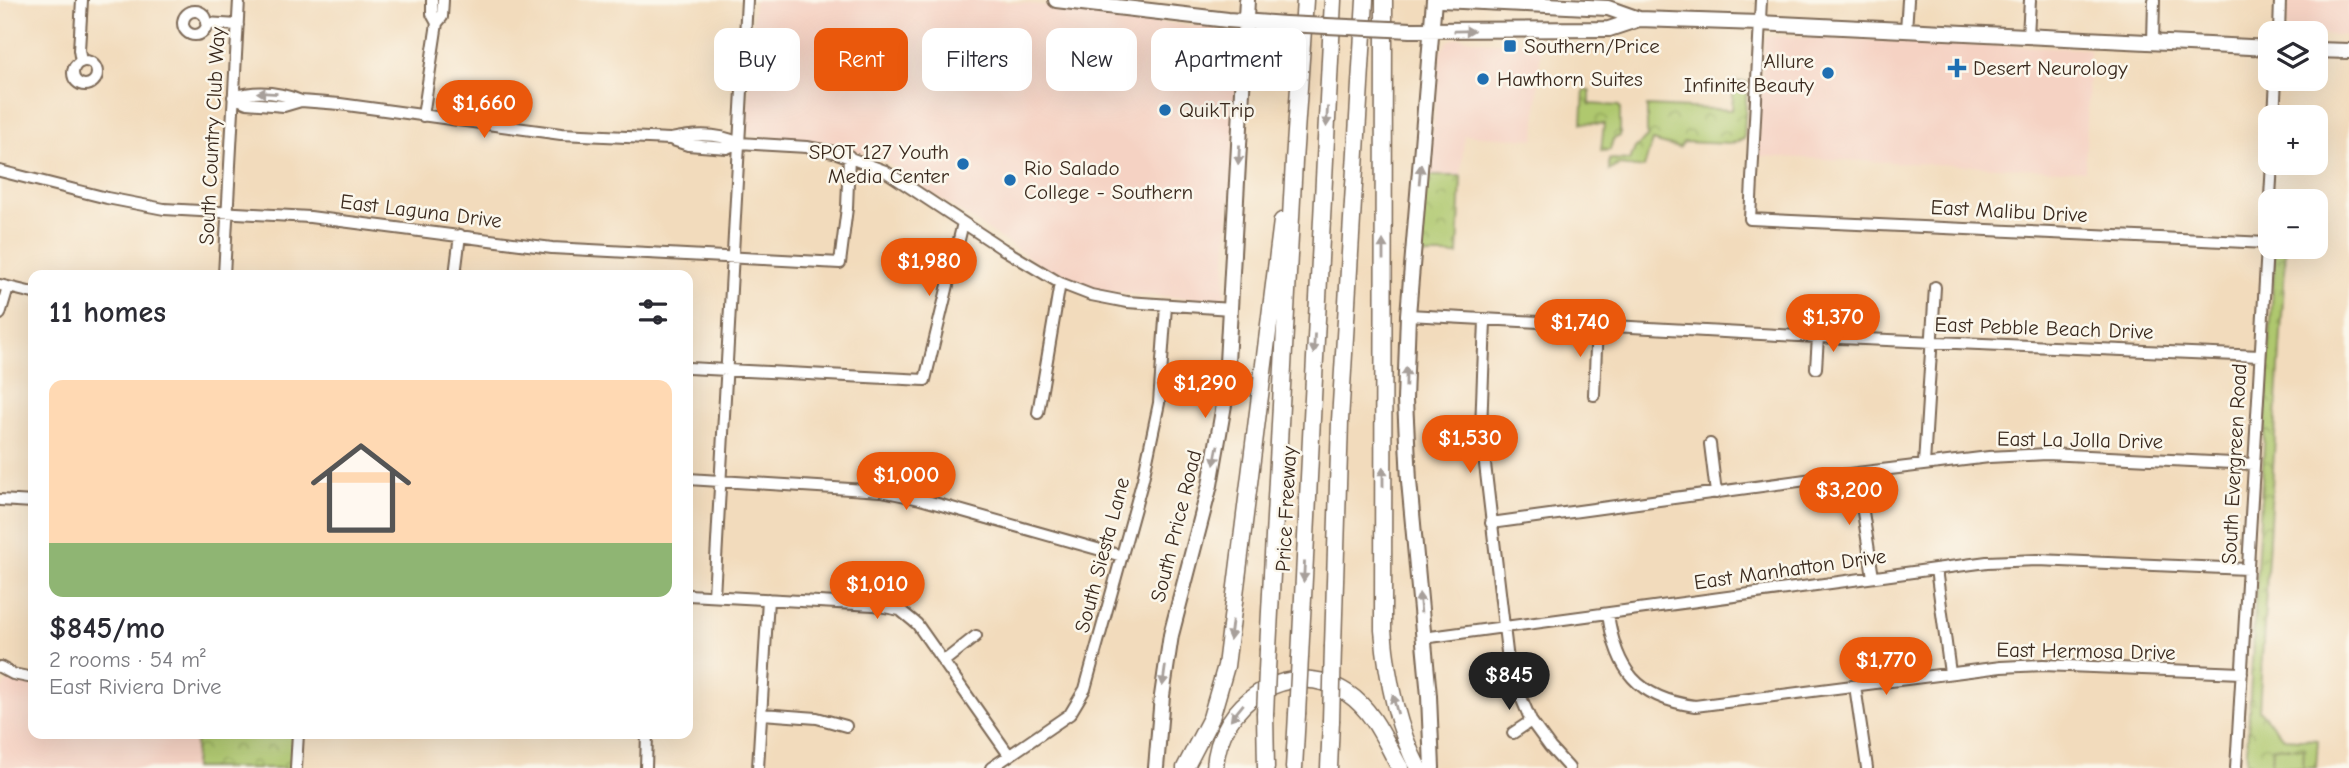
<!DOCTYPE html>
<meta charset="utf-8">
<style>
body{margin:0;font-family:"Comic Neue",sans-serif;background:#f7f7f7;color:#2b2b33;height:100vh;display:flex;flex-direction:column;font-size:26px;white-space:nowrap}
*{box-sizing:border-box;margin:0}
p{font-size:23px;color:#7c7c81}
.icon{flex:none;width:38px;height:38px;fill:none;stroke:currentColor;stroke-width:2;stroke-linecap:round;stroke-linejoin:round}
.map{position:relative;flex:1;overflow:hidden}
.panel{position:absolute;left:28px;top:270px;width:665px;height:469px;display:flex;flex-direction:column;background:#fff;border-radius:14px;box-shadow:0 7px 28px #0002}
.panel>*{flex:none}
.guide{position:absolute;left:714px;top:28px;width:665px;height:63px;display:flex;gap:14px}
.fabs{position:absolute;left:2258px;top:21px;display:grid;gap:14px}
.fabs a{display:grid;place-items:center;width:70px;height:70px;border-radius:14px;background:#fff;box-shadow:0 7px 28px #0002;font-size:35px}
.price{position:absolute;translate:-50% -60px;padding:0 16px;border-radius:24px;background:#ea580c;color:#fff;font-size:23px;line-height:46px;filter:drop-shadow(0 2px 4px #0008)}
.price::after{content:'';position:absolute;left:50%;top:42px;width:21px;height:16px;margin-left:-10px;background:inherit;clip-path:polygon(0 0,100% 0,50% 100%)}
.price.selected{background:#222;color:#fff}
ul{padding:0;list-style:none}
li{display:grid;align-content:center;gap:14px;height:371px;padding:0 21px}
li+li{border-top:2px solid #e1e1e2}
li span{display:grid;place-items:center;height:217px;border-radius:14px;color:#555}
li>.icon{margin-inline-start:auto}
span .icon{width:126px;height:126px;fill:#fffc;stroke-width:1}
li b{font-size:30px}
h2{display:flex;justify-content:space-between;align-items:center;height:84px;padding:0 21px;font-size:30px}
.pill{padding:0 24px;border-radius:14px;background:#fff;box-shadow:0 7px 28px #0002;font-size:24px;line-height:63px}
.pill.selected{background:#ea580c;color:#fff}
.map>svg:first-child{display:block}
.built{fill:#f5d2c3}
.park{fill:url(#park-crowns);stroke:#757946;stroke-width:2}
.garden{fill:#afc86e;stroke:#757946;stroke-width:2}
.lines{fill:none;stroke-linecap:round;stroke-linejoin:round}
.minor-casing{stroke:#7b6855;stroke-width:14}
.major-casing{stroke:#7b6855;stroke-width:18}
.highway-casing{stroke:#7b6855;stroke-width:19}
.minor{stroke:#fff;stroke-width:10}
.major{stroke:#fff;stroke-width:14}
.highway{stroke:#fff;stroke-width:16}
.major-bridge-casing{stroke:#7b6855;stroke-width:18;stroke-linecap:butt}
.highway-bridge-casing{stroke:#7b6855;stroke-width:19;stroke-linecap:butt}
.major-bridge{stroke:#fff;stroke-width:14}
.highway-bridge{stroke:#fff;stroke-width:16}
.oneway{fill:#a79f9a}
.poi-dot{fill:#1f6fb2;stroke:#fbf7ec;stroke-width:2.5}
.labels{text-anchor:middle;stroke-width:5;stroke-linejoin:round;paint-order:stroke}
.poi-label{font-size:21px;fill:#3b2a1e;stroke:#fbf7ec;text-anchor:start}
.street-label{font-size:21px;fill:#3b2a1e;stroke:#fbf7ec}
</style>
<div class="map">
<svg width="2349" height="768" viewBox="0 0 2349 768">
<defs>
<pattern id="park-crowns" width="20" height="18" patternUnits="userSpaceOnUse" patternTransform="scale(1.75)"><rect width="20" height="18" fill="#afc86e"/><path d="M2 6a3 3 0 1 1 6 0M12 15a3 3 0 1 1 6 0" fill="none" stroke="#90a35a"/></pattern>
</defs>
<rect width="100%" height="100%" fill="#fbf7ec"/>
<filter id="ink" filterUnits="userSpaceOnUse"><feTurbulence type="fractalNoise" baseFrequency=".0143" numOctaves="2"/><feDisplacementMap in="SourceGraphic" scale="14" xChannelSelector="R" yChannelSelector="G"/><feConvolveMatrix kernelMatrix="1 2 1 2 8 2 1 2 1" color-interpolation-filters="sRGB"/></filter>
<filter id="wash" filterUnits="userSpaceOnUse"><feTurbulence type="fractalNoise" baseFrequency=".00686" numOctaves="4" result="noise"/><feDisplacementMap in="SourceGraphic" scale="28" xChannelSelector="R" yChannelSelector="G"/><feGaussianBlur stdDeviation="1.57" result="paint"/><feColorMatrix in="noise" values="0 0 0 0 0 0 0 0 0 0 0 0 0 0 0 0 0 1.4 0 .05"/><feComposite in="paint" operator="in"/></filter>
<g filter="url(#wash)">
<rect width="100%" height="100%" fill="#f2dbbc"/>
<!-- built -->
<path class="built" d="M754,0H996L1100,12L1144,21L1216,28L1232,34L1239,47L1224,298L1220,300L1139,295L1093,289L1052,273L882,160L833,143L750,135L747,128Z
M2288,0H2349V36L2291,32L2286,26Z
M1767,36L2090,49L2085,171L1757,156L1764,41Z
M1459,37L1488,42H1517L1541,37L1535,139L1464,135L1461,176H1424L1433,130L1440,52L1448,41Z
M13,674L33,678V733H196L194,768H0V691Z"/>
<!-- park -->
<path class="park" d="M1734,82H1747L1744,139L1730,144L1684,142L1679,148L1652,141L1644,168L1619,165L1609,171V159L1630,160L1635,148L1647,137V106L1732,110Z
M1584,90L1590,91V104L1619,106L1620,108V136L1613,139L1610,150L1601,151L1604,124L1582,123Z
M1424,176H1461L1458,255H1419Z
M2275,247H2286L2259,710L2284,738L2318,740L2316,768H2246Z
M196,733H298L293,768H194Z"/>
<!-- garden -->
<path class="garden" d="M2273,747L2304,749L2303,768L2272,766Z"/>
</g>
<g filter="url(#ink)">
<g class="lines">
<defs>
<path id="minor" d="M432,0V14L437,23
M1761,0L1750,219L2267,243
M183 23a12 12 0 1 1 24 0a12 12 0 1 1-24 0Z
M206,23L238,25
M1906,30L1908,0
M2279,33L2280,0
M2028,36L2030,0
M2153,42L2154,0
M73 73a12 12 0 1 1 24 0a12 12 0 1 1-24 0Z
M81,62L79,50L82,0
M233,97L247,103L284,106L301,101L340,104L561,134L670,139L688,145L727,148L739,143L807,147L834,152L885,171L1003,249L1060,283L1091,295L1127,302L1231,309
M233,97C255,90 279,92 301,101
M423,116L437,23L442,17L443,0
M2274,117L2276,79
M671,139C693,134 719,133 739,143
M0,171L107,198L164,209L310,217L552,248L840,263L847,208L849,156
M224,275L239,0
M455,275L460,235
M0,285L33,293
M0,314L8,287
M1408,315L1818,337L2260,356
M1485,320L1481,430L1509,669L1531,721L1550,747L1569,768
M688,368L925,380L963,223
M1816,368L1818,337
M1594,395L1597,325
M1038,413L1060,283
M1710,444L1716,493
M1924,464L1935,287
M1857,473L1873,577
M688,479L882,491L920,499L1122,556
M0,500L33,502
M1491,523L1857,473L1989,457L2047,454L2253,464
M1936,569L1950,673
M688,595L874,605L900,610L917,624L1009,755
M714,596L747,0
M1608,614C1616,670 1637,698 1695,706L2001,667L2043,665L2242,673
M1423,638L1987,562L2038,560L2247,569
M943,662L976,636
M0,667L13,674L33,678
M1855,686L1867,768
M762,714L817,718L846,726
M1513,733L1531,721
M296,768L298,733
M646,768L647,733
M758,768L768,599
M991,768L1070,714L1085,689L1143,479L1159,403L1166,306
M2236,768L2272,163"/>
<path id="major" d="M1056,0L1228,20L1285,24
M1441,0L1608,8L1639,19L1759,23L2270,48
M1411,30L1609,29L1639,19
M2315,50L2349,51
M1156,768L1162,696L1171,635L1210,485L1225,399L1247,0
M1432,768L1429,696L1409,481L1405,400L1408,315L1434,0"/>
<path id="highway" d="M1384,0L1383,630C1387,678 1396,725 1418,768
M1333,646L1340,421L1365,0
M1268,649L1294,161L1305,0
M1300,657L1333,0
M1265,714L1266,768
M1185,768L1211,718L1226,666L1282,221
M1215,768C1218,703 1289,655 1347,693C1374,711 1385,741 1400,768
M1294,768L1297,714
M1329,768L1331,721"/>
</defs>
<!-- minor casing -->
<use href="#minor" class="minor-casing"/>
<!-- major casing -->
<use href="#major" class="major-casing"/>
<!-- highway casing -->
<use href="#highway" class="highway-casing"/>
<!-- minor -->
<use href="#minor" class="minor"/>
<!-- major -->
<use href="#major" class="major"/>
<!-- highway -->
<use href="#highway" class="highway"/>
<defs>
<path id="major-bridge" d="M1285,24L1411,30"/>
<path id="highway-bridge" d="M1265,714L1268,649
M1297,714L1300,657
M1331,721L1333,646"/>
</defs>
<!-- major-bridge casing -->
<use href="#major-bridge" class="major-bridge-casing"/>
<!-- highway-bridge casing -->
<use href="#highway-bridge" class="highway-bridge-casing"/>
<!-- major-bridge -->
<use href="#major-bridge" class="major-bridge"/>
<!-- highway-bridge -->
<use href="#highway-bridge" class="highway-bridge"/>
</g>
<!-- one-way arrows -->
<defs><path id="oneway-solid" d="M-6-.8H1V-3.2L6.5 0L1 3.2V.8H-6Z" transform="scale(1.75)"/></defs>
<g class="oneway">
<use href="#oneway-solid" transform="translate(1464 31) rotate(-1)"/>
<use href="#oneway-solid" transform="translate(267 93) rotate(-177)"/>
<use href="#oneway-solid" transform="translate(1327 117) rotate(93)"/>
<use href="#oneway-solid" transform="translate(1239 155) rotate(93)"/>
<use href="#oneway-solid" transform="translate(1420 174) rotate(-85)"/>
<use href="#oneway-solid" transform="translate(1383 250) rotate(-90)"/>
<use href="#oneway-solid" transform="translate(1314 344) rotate(93)"/>
<use href="#oneway-solid" transform="translate(1406 377) rotate(-89)"/>
<use href="#oneway-solid" transform="translate(1216 455) rotate(101)"/>
<use href="#oneway-solid" transform="translate(1383 477) rotate(-90)"/>
<use href="#oneway-solid" transform="translate(1304 572) rotate(93)"/>
<use href="#oneway-solid" transform="translate(1420 603) rotate(-95)"/>
<use href="#oneway-solid" transform="translate(1231 630) rotate(97)"/>
<use href="#oneway-solid" transform="translate(1164 676) rotate(98)"/>
<use href="#oneway-solid" transform="translate(1395 704) rotate(-105)"/>
<use href="#oneway-solid" transform="translate(1237 712) rotate(129)"/>
</g>
</g>
<!-- markers -->
<g class="poi-dot">
<rect x="1503" y="39" width="14" height="14" rx="3.5"/>
<path d="M1953.5 57.5h7v7h7v7h-7v7h-7v-7h-7v-7h7z"/>
<circle cx="1828" cy="73" r="7"/>
<circle cx="1483" cy="79" r="7"/>
<circle cx="1165" cy="110" r="7"/>
<circle cx="963" cy="164" r="7"/>
<circle cx="1010" cy="180" r="7"/>
</g>
<g class="labels">
<!-- poi labels -->
<g class="poi-label">
<text x="1524" y="53">Southern/Price</text>
<text x="1814" y="68" text-anchor="end">Allure<tspan x="1814" dy="24">Infinite Beauty</tspan></text>
<text x="1973" y="75">Desert Neurology</text>
<text x="1497" y="86">Hawthorn Suites</text>
<text x="1179" y="117">QuikTrip</text>
<text x="949" y="159" text-anchor="end">SPOT 127 Youth<tspan x="949" dy="24">Media Center</tspan></text>
<text x="1024" y="175">Rio Salado<tspan x="1024" dy="24">College - Southern</tspan></text>
</g>
<!-- street labels -->
<g class="street-label">
<text transform="translate(212 136) rotate(-87)" y="7">South Country Club Way</text>
<text transform="translate(421 211) rotate(7)" y="7">East Laguna Drive</text>
<text transform="translate(2009 211) rotate(3)" y="7">East Malibu Drive</text>
<text transform="translate(2044 328) rotate(2)" y="7">East Pebble Beach Drive</text>
<text transform="translate(2080 440) rotate(1)" y="7">East La Jolla Drive</text>
<text transform="translate(2234 464) rotate(-87)" y="7">South Evergreen Road</text>
<text transform="translate(1286 509) rotate(-87)" y="7">Price Freeway</text>
<text transform="translate(1176 526) rotate(-76)" y="7">South Price Road</text>
<text transform="translate(1102 555) rotate(-75)" y="7">South Siesta Lane</text>
<text transform="translate(1790 569) rotate(-8)" y="7">East Manhatton Drive</text>
<text transform="translate(2086 651) rotate(1)" y="7">East Hermosa Drive</text>
</g>
</g>
</svg>
<div class="fabs">
<a><svg class="icon" aria-label="layers" viewBox="0 0 24 24"><path d="M12 4l9 5-9 5-9-5zM3 14l9 5 9-5"/></svg></a>
<a>+</a>
<a>−</a>
</div>
<b class="price" style="left:484px;top:140px">$1,660</b>
<b class="price" style="left:929px;top:298px">$1,980</b>
<b class="price" style="left:1833px;top:354px">$1,370</b>
<b class="price" style="left:1580px;top:359px">$1,740</b>
<b class="price" style="left:1205px;top:420px">$1,290</b>
<b class="price" style="left:1470px;top:475px">$1,530</b>
<b class="price" style="left:906px;top:512px">$1,000</b>
<b class="price" style="left:1849px;top:527px">$3,200</b>
<b class="price" style="left:877px;top:621px">$1,010</b>
<b class="price" style="left:1886px;top:697px">$1,770</b>
<b class="price selected" style="left:1509px;top:712px">$845</b>
<div class="guide">
<a class="pill">Buy</a>
<a class="pill selected">Rent</a>
<a class="pill">Filters</a>
<a class="pill">New</a>
<a class="pill">Apartment</a>
</div>
<section class="panel">
<h2>11 homes<svg class="icon" aria-label="filters" viewBox="0 0 24 24"><path d="M4 7h16M4 17h16"/><circle cx="9" cy="7" r="2"/><circle cx="15" cy="17" r="2"/></svg></h2>
<ul>
<li><span style="background:linear-gradient(#ffd9b3 75%,#8fb573 0)"><svg class="icon" aria-label="home" viewBox="0 0 24 24"><path d="M3 11l9-7 9 7M6 9v11h12V9"/></svg></span><div><b>$845/mo</b><p>2 rooms · 54 m²</p><p>East Riviera Drive</p></div></li>
</ul>
</section>
</div>
